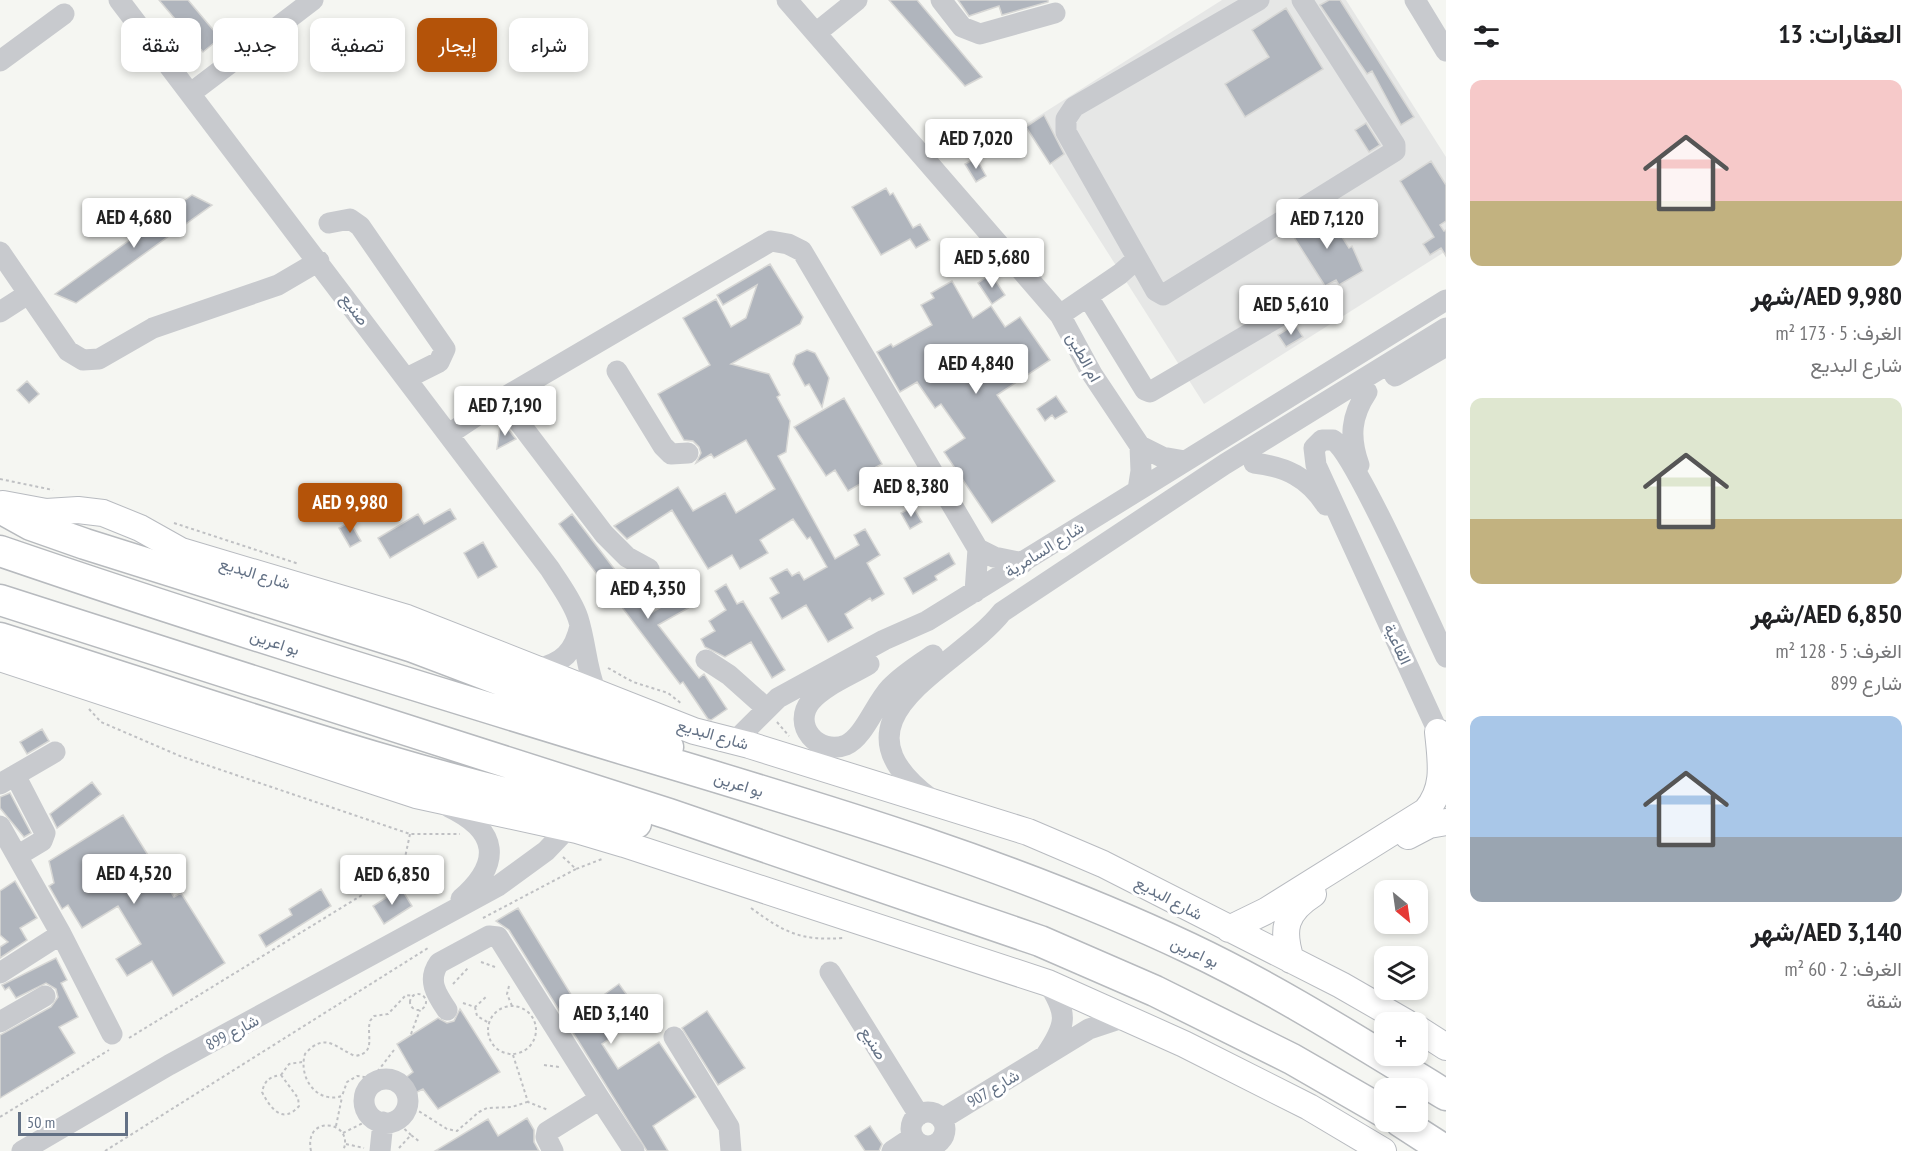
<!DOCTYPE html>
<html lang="ar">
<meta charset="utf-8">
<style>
body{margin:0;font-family:"PT Sans Narrow",Vazirmatn,sans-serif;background:#f2f2f2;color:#202124;direction:rtl;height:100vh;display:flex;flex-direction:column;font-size:22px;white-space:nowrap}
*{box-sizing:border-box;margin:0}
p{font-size:20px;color:#757577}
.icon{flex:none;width:33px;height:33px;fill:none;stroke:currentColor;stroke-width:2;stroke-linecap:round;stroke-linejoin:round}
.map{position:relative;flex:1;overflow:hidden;direction:ltr}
.details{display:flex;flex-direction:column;background:#fff;width:480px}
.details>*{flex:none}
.guide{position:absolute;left:18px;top:18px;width:570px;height:54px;direction:rtl;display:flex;gap:12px}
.needle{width:39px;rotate:151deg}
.fabs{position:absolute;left:1374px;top:880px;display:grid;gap:12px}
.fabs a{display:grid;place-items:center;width:54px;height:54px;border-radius:12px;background:#fff;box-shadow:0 3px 9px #0003;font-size:30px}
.scale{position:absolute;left:18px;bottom:15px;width:110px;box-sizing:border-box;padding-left:6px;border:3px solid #637185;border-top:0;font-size:16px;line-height:21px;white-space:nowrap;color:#637185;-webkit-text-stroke:4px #fff;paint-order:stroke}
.price{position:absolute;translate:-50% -51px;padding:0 14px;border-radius:6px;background:#fff;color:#222;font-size:20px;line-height:39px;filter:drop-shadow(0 2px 3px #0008)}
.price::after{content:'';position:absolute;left:50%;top:36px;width:18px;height:14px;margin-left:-9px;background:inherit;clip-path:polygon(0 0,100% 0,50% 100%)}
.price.active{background:#b45309;color:#fff}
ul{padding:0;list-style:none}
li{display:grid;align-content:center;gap:12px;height:318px;padding:0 24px}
li span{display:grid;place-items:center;height:186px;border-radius:12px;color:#555}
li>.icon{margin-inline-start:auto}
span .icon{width:108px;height:108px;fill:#fffc;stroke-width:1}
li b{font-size:26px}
h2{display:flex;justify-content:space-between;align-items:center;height:72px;padding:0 24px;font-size:26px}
.tag{padding:0 21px;border-radius:12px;background:#fff;box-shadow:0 3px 9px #0003;font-size:21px;line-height:54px}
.tag.active{background:#b45309;color:#fff}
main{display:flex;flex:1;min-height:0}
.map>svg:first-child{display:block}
.built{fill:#e6e7e6}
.building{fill:#b0b5bd;stroke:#d7d7d5;stroke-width:1.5}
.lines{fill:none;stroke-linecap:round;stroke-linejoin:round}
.major-casing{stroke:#b8bbc0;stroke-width:28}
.highway-casing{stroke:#b7babe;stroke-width:33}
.path{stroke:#bfc0c3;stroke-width:2;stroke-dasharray:3 3;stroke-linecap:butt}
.minor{stroke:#c8cace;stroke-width:21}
.major{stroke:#fff;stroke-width:26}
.highway{stroke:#fff;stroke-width:30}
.labels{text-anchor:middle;stroke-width:6;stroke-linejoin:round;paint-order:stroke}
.street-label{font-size:16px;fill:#637185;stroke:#fff}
</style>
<main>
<section class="details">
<h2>العقارات: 13<svg class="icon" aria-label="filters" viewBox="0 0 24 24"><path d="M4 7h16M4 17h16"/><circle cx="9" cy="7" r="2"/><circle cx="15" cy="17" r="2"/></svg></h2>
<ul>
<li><span style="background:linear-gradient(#f6c9c9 65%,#c2b280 0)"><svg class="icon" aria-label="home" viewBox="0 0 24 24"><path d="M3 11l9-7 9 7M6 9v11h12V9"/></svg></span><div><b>AED 9,980/شهر</b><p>الغرف: 5 · 173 m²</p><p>شارع البديع</p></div></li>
<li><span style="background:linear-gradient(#dfe7d0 65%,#c2b280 0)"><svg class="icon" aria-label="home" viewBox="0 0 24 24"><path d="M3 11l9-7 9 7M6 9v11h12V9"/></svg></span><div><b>AED 6,850/شهر</b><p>الغرف: 5 · 128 m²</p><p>شارع 899</p></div></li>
<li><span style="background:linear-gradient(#a9c7e8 65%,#9aa5b1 0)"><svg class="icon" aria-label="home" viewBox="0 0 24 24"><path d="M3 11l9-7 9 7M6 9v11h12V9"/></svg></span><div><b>AED 3,140/شهر</b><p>الغرف: 2 · 60 m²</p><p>شقة</p></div></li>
</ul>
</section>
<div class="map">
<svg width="1446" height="1151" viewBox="0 0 1446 1151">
<rect width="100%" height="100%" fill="#f5f6f2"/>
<!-- built -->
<path class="built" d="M1222,0H1346L1446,157V251L1204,404L1026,124Z"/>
<!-- building -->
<path class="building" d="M159,0H188L220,38L203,52Z
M889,0H917L982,77L965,86Z
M958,0H1048V2L1002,15L999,6L969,16Z
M1329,0H1340L1414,117L1401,125L1372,71L1367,74L1320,5Z
M1286,8L1323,69L1245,117L1225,84L1269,57L1252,30Z
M1044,115L1064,154L1050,164L1026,127Z
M1366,123L1380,145L1369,152L1355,130Z
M976,158L986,176L976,182L965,164Z
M1431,161L1446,185V221L1440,225L1444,231L1446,230V256L1441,248L1430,255L1423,244L1434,237L1400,181Z
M886,188L890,195L893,193L913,228L920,224L930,240L916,248L910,239L881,255L852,207Z
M192,195L212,205L76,303L55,294Z
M1325,210L1349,248L1352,246L1363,271L1339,285L1336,280L1325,286L1290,231Z
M770,264L803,317L800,324L731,364L769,374L780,395L777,397L790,421L786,452L778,456L835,559L859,545L854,535L865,529L880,555L867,563L884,594L872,601L870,598L845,614L853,628L828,642L806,605L782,619L770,598L779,593L770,578L787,569L792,576L799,572L804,580L827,567L810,537L807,539L793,519L760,540L768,553L740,569L732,555L708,569L672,510L627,539L614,526L678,487L693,511L725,493L736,513L775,489L746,440L714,458L711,454L696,463L701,453L699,447L693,441L684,440L658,394L710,365L683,318L716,299L731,327L746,318L757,285L723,305L717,295Z
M991,274L1005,295L992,304L978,283Z
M952,281L973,318L991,306L1005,327L1020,317L1050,360L997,395L1055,481L992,523L944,452L965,438L941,404L935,408L917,382L900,392L877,352L891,344L893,347L932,325L921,305L934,298L931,293Z
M1295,324L1303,337L1286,347L1278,335Z
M807,350L815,353L829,378L822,407L809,384L805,386L793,364L796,355Z
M27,381L39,394L29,403L17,390Z
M1056,396L1067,412L1055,419L1052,415L1045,421L1037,409Z
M844,398L882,464L876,467L879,473L848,491L835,470L826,476L794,427Z
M504,424L516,439L497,449L500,426Z
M913,507L922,522L910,529L901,513Z
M450,509L456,519L390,558L378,538L418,514L424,524Z
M572,514L649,614L684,594L692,606L658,625L699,678L704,674L727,709L711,720L708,719L683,682L680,684L559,524Z
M350,522L361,541L350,547L339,528Z
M483,542L497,567L478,578L464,553Z
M949,553L955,564L935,576L937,580L913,594L904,578Z
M726,584L737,604L743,601L785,670L772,678L751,642L725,657L705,647L701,639L715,631L709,621L726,610L715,591Z
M42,729L49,741L27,754L20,742Z
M92,782L101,794L57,828L50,814Z
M10,793L31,833L24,837L0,808V797Z
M123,815L174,897L181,893L225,963L173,996L152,961L127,976L116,959L141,944L118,906L82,928L68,905L62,909L49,886L54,883L49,861Z
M15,881L37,918L20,928L27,940L0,958V947L8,942L0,935V891Z
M401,888L412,906L384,924L373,906Z
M321,889L331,906L266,947L259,935L292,915L289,909Z
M518,908L581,1011L619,984L642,1016L602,1044L618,1069L659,1042L696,1097L653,1126L668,1151H647L509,930L496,921Z
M56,958L67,980L61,983L78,1017L59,1027L75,1053L0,1098V1035L51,1007L58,997L56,989L46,983L16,998L9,987L5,990L2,985Z
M460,1009L500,1072L438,1109L423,1089L409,1096L400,1082L413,1072L397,1044L438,1018L447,1023L454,1021Z
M707,1011L745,1068L718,1085L682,1028Z
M527,1118L534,1130V1142L539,1151H435L488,1119L498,1136Z
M870,1126L882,1144L879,1151H865L855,1136Z"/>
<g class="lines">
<defs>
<path id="major" d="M3,504L46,512L78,510L103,513L140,528L181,551L407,618L694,731L749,745L1028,832L1103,864L1341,985L1407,1023
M0,658L416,795L577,830L624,844L1048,983L1184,1044L1309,1107L1383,1151
M1408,836L1429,825L1446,822
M1229,929L1266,911L1426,811C1446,788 1441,762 1438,732
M1291,960C1281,929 1285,912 1313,894
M1418,1029L1446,1047"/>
<path id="highway" d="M0,508L31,525L85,544L413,647L633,730L668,747
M0,551C204,621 410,684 616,747C810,805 1005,861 1189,948C1278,990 1362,1044 1446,1095
M0,600L669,814L1040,941L1155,991L1292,1059L1384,1112
M0,638C210,704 420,780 636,823
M1401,1122L1446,1151"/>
</defs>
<!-- major casing -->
<use href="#major" class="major-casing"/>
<!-- highway casing -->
<use href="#highway" class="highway-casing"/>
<!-- path -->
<path class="path" d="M0,479L53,490
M174,523L299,564
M608,668L633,682L668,693L682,704
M89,709L101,722L180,756L410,834H460
M777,722L789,736
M563,857L576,869L602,859
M751,908C785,933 801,941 844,938
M483,918L576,869
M481,962L495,967
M453,984L468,968
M509,986L507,994L512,1006
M410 1002a8 8 0 1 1 16 0a8 8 0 1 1-16 0Z
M463,1003L475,1007L486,997
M488 1030a24 24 0 1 1 48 0a24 24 0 1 1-48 0Z
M475,1007L477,1016L489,1023
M411,1034L420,1010
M129,1038L398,873L403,867L410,834
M394,1050L374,1076L371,1078L357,1076L347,1082L342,1096C317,1104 298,1078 305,1054C325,1031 336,1048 355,1056C377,1053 366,1036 370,1021L374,1016L388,1014L406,995L414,996
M513,1055L528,1102L548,1110
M544,1065L559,1067
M281,1075L298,1098L299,1106C283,1125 270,1108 262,1092C265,1080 269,1077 281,1075Z
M281,1075L289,1064L302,1062
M409,1105L447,1129L457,1131L479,1112L487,1108L512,1107L527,1102
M0,1117L109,1050
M400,1125L411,1135
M336,1126L342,1097
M343,1133L365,1122
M346,1144L364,1148
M399,1148L411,1135L420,1142
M105,1151L428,948
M311,1151C303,1113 356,1121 343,1151"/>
<!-- minor -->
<path class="minor" d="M119,0L550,569C560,585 572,600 578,618C586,643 586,668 596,692
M787,0L1060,315L1092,374L1140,446L1162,457L1185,461
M941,0L962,27L980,34L1055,13
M1259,0L1074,107L1066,119V132L1156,291L1163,295L1395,151V145L1302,0
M1415,0L1446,51
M816,33L857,0
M0,61L64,14
M191,93L313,0
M329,223L350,219L360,226L445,349L439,362L407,378
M0,252L68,351L83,360L99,359L153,328L278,285L319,261
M1088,297L1145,390L1150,392L1307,300
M0,312L28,294
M1060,315L1120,274L1137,259
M617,371L663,446L671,454L688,453
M1395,376L1446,346
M503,398L518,421L604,534L627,557L649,569
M449,434L503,398L771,241L788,244L802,251L978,549L975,592
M1254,463C1286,467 1308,477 1326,505
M1359,465C1349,437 1351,416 1367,392
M1138,490L1141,471L1140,446
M978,549L994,557L1023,563
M706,660L729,675L766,708
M869,664C851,675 825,685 811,701C791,725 818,756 846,745C864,737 875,704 890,688C902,675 918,665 933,655
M537,669C563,663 574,652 580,626
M735,741L778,698L884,640L927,621L1446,300
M1444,745L1316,465L1314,448L1322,440H1333C1355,453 1430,624 1446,657
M15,775L45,833L42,841L17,856
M0,784L55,752
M931,799C821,717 957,669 1002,612L1225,464L1446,328
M449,807C499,831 502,863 461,899
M0,826L61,934L112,1034
M830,972L919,1115
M0,973L61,934
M447,1010C436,994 427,980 439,963L489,936L498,937L600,1099L547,1132L546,1137L553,1151
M0,1022L45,996
M674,1037L729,1127L731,1151
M1046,1055C1067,1024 1068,1014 1048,983
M364 1101a22 22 0 1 1 44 0a22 22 0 1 1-44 0Z
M600,1099L634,1151
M911 1129a17 17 0 1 1 34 0a17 17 0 1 1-34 0Z
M942,1119L1089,1029L1125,1017
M22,1151L169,1065L498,886L546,851L568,828
M380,1151L383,1122
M892,1151L913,1137"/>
<!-- major -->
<use href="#major" class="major"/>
<!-- highway -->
<use href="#highway" class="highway"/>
</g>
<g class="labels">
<!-- street labels -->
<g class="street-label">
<text transform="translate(355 309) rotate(53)" y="6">صنيع</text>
<text transform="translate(1084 357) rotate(61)" y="6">ام الطين</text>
<text transform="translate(1044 549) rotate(-32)" y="6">شارع السامرية</text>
<text transform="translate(255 573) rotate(17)" y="6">شارع البديع</text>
<text transform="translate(275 642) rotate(18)" y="6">بو اعرين</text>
<text transform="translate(1398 644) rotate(65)" y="6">القاعية</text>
<text transform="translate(713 734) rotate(16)" y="6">شارع البديع</text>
<text transform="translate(739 784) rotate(17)" y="6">بو اعرين</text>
<text transform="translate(1169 898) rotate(28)" y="6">شارع البديع</text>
<text transform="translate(1195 952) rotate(25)" y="6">بو اعرين</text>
<text transform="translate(232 1032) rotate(-28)" y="6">شارع 899</text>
<text transform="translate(874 1043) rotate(58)" y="6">صنيع</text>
<text transform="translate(993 1088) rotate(-31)" y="6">شارع 907</text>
</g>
</g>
</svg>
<div class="fabs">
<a><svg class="needle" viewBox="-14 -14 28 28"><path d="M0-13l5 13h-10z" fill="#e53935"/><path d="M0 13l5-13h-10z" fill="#757577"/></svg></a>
<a><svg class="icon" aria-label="layers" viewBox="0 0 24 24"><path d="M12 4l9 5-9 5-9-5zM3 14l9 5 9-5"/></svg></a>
<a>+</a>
<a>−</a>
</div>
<div class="scale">50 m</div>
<b class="price" style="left:976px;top:170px">AED 7,020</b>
<b class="price" style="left:134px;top:249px">AED 4,680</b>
<b class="price" style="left:1327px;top:250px">AED 7,120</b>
<b class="price" style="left:992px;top:289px">AED 5,680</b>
<b class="price" style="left:1291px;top:336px">AED 5,610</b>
<b class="price" style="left:976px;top:395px">AED 4,840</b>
<b class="price" style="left:505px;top:437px">AED 7,190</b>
<b class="price" style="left:911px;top:518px">AED 8,380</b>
<b class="price active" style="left:350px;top:534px">AED 9,980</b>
<b class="price" style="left:648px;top:620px">AED 4,350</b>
<b class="price" style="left:134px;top:905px">AED 4,520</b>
<b class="price" style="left:392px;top:906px">AED 6,850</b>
<b class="price" style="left:611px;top:1045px">AED 3,140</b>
<div class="guide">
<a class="tag">شراء</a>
<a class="tag active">إيجار</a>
<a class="tag">تصفية</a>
<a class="tag">جديد</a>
<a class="tag">شقة</a>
</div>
</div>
</main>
